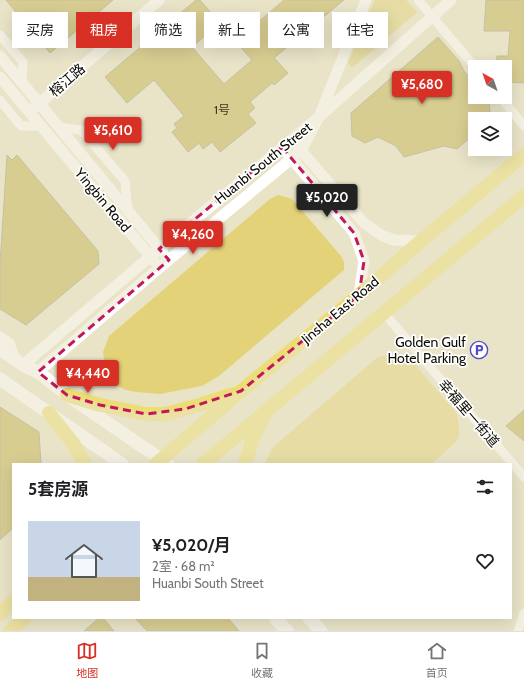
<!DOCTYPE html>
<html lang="zh">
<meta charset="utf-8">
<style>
body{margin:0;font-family:Cabin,"Noto Sans SC",sans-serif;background:#f2f2f2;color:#202124;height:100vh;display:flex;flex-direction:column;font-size:15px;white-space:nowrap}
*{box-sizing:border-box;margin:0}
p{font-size:13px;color:#757577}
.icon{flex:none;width:22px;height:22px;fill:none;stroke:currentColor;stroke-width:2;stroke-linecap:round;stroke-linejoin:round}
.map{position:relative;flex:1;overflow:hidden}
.details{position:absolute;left:12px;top:463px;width:500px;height:156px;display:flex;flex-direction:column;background:#fff;border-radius:0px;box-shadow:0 4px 16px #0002}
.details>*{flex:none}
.top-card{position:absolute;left:12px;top:12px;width:500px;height:36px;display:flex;gap:8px}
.needle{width:26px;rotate:320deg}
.controls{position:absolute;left:468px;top:60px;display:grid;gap:8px}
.controls a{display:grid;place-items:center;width:44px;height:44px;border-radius:0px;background:#fff;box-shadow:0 4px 16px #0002;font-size:20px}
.price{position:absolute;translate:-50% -34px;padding:0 9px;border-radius:4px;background:#d93025;color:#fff;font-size:13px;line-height:26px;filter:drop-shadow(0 1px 2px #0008)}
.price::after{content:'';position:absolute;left:50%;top:24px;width:12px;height:9px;margin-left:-6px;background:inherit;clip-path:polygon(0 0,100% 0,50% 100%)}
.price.current{background:#222;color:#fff}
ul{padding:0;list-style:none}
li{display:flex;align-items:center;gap:12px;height:100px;padding:0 16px}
li span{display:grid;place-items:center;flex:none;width:112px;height:80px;border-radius:0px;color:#555}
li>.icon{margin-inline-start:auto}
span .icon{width:48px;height:48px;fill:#fffc;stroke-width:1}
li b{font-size:17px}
h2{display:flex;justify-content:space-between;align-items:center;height:48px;padding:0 16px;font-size:17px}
.chip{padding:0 14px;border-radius:0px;background:#fff;box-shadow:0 4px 16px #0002;font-size:14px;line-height:36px}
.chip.current{background:#d93025;color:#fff}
.menu{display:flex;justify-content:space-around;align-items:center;height:56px;border-top:1px solid #e0e0e0;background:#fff;font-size:11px;color:#757577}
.menu a{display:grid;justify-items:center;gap:2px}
.menu .current{color:#d93025}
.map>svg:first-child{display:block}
.green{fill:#e3d278}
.building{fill:#c3b14e;stroke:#9b967c}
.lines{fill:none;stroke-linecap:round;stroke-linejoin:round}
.minor{stroke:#fff;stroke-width:9}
.tertiary{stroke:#fff;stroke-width:11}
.secondary{stroke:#fff;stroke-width:13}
.primary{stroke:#eddd77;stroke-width:14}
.marked{fill:none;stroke:#c2185b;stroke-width:3;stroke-dasharray:8 5;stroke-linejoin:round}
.labels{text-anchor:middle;stroke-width:3.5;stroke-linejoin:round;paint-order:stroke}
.number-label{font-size:12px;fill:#3a3516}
.street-label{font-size:14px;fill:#0d0c04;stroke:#fff}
.poi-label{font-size:14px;fill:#0d0c04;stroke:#fff;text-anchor:end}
</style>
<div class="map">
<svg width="524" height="631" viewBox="0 0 524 631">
<rect width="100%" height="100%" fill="#e9e4c8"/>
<!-- green -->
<path class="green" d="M375,0H406L417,12L352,68L348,63Z
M278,195L286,197L292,199L341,256L344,262V270L219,376L202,386L160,394L136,392L126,390L115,385L109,376L105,366L103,352L109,336L270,199Z
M392,355L404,356L413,362L457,414L459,427V437L454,444L431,464H265L272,448L378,357Z"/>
<!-- building -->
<path class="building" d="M6,0H113L50,53Z
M196,0H200L220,23L192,47L224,84L252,60L230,35L243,23L249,30L284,0H344L274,58L288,73L274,85L272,83L250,102L255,108L248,114L256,123L220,152L212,142L203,149L199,143L188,152L172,132L177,128L174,124L184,116L154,80L127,103L105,77Z
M486,0H524V83L505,82V67H496L497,56H508L510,31H484Z
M438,37L459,61L464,71L475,83V97H489L490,112L470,116L473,135L457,149L444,146L404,157L396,146L378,137L365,143L352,136L351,113Z
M7,155L12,160L17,155L98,251L99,264L26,325L0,309V264Z
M0,407L39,432L41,464H13V528L0,540Z
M524,410V441L506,426Z
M99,618H103L114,631H84Z
M135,618H228L239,631H147Z"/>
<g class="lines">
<!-- minor -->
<path class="minor" d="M418,0L475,67
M0,35L23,62L22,83
M500,97L524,126
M0,100L21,126H40
M58,127L81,130L125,181L128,212
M384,313L524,477
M518,631L524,613"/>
<!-- tertiary -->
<path class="tertiary" d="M0,56L163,253
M0,77L154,261
M34,108L159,0
M297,146L364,223L381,235L394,240L421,241
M282,147L354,233L364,261L359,295
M0,337L9,343L15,360
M23,365L159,249L319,117L451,0
M38,372L159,268L301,151L319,117L366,0"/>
<!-- secondary -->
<path class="secondary" d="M0,349L23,365L38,372L67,395L168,464
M0,379L122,464
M275,618L287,631
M309,618L321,631"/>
<!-- primary -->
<path class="primary" d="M67,395L100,405L146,414H165L200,405L234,394
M49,413L73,443L85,464
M156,464L241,391L359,295L421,241L524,155
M203,464L524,196
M245,464L254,435L264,416
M0,614L13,601
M10,631L25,618"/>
</g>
<!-- marked area -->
<path d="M0 0H524V631H0ZM282,147L354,233L364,261L359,295L241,391L185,409L146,414L100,405L67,395L38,372L169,260L159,249Z" fill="#e9e4c8" fill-opacity=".55" fill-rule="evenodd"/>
<path class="marked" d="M282,147L354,233L364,261L359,295L241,391L185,409L146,414L100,405L67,395L38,372L169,260L159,249Z"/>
<!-- icons -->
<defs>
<symbol id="parking-ring" viewBox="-11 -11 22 22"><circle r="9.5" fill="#fff" stroke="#504cc3" stroke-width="1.5"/><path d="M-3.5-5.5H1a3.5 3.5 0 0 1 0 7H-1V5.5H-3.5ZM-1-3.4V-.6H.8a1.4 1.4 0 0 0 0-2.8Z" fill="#504cc3"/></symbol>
</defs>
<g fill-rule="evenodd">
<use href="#parking-ring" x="469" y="340" width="20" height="20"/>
</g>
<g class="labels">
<!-- number labels -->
<g class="number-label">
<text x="222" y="114">1号</text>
</g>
<!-- street labels -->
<g class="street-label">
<text transform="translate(67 80) rotate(-41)" y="5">榕江路</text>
<text transform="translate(263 163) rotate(-39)" y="5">Huanbi South Street</text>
<text transform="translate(103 200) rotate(50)" y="5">Yingbin Road</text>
<text transform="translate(340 310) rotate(-40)" y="5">Jinsha East Road</text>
<text transform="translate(469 413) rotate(49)" y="5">幸福里一街道</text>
</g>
<!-- poi labels -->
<g class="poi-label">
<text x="466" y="347">Golden Gulf<tspan x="466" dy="16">Hotel Parking</tspan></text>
</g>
</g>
</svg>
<div class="controls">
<a><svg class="needle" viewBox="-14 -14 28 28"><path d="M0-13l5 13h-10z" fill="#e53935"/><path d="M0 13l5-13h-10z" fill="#757577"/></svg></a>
<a><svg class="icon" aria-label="layers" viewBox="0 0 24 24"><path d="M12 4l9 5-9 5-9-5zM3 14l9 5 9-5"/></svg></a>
</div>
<b class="price" style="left:422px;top:105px">¥5,680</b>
<b class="price" style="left:113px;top:151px">¥5,610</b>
<b class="price current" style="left:327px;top:218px">¥5,020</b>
<b class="price" style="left:193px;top:255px">¥4,260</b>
<b class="price" style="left:88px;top:394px">¥4,440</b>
<div class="top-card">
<a class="chip">买房</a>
<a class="chip current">租房</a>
<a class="chip">筛选</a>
<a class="chip">新上</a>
<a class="chip">公寓</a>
<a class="chip">住宅</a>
</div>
<section class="details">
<h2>5套房源<svg class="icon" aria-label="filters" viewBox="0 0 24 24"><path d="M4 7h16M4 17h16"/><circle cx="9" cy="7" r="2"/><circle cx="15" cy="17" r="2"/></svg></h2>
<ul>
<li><span style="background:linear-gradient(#c9d6e8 70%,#c2b280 0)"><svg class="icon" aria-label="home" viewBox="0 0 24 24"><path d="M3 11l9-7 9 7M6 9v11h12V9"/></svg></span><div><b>¥5,020/月</b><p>2室 · 68 m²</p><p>Huanbi South Street</p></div><svg class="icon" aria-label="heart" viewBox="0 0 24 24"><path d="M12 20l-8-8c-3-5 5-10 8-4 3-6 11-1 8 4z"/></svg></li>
</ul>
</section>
</div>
<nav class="menu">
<a class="current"><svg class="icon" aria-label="map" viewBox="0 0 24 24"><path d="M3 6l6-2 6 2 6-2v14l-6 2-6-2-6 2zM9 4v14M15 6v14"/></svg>地图</a>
<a><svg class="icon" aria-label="saved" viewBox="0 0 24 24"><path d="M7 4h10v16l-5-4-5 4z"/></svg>收藏</a>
<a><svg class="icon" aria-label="home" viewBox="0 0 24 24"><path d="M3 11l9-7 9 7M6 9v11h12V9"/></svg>首页</a>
</nav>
